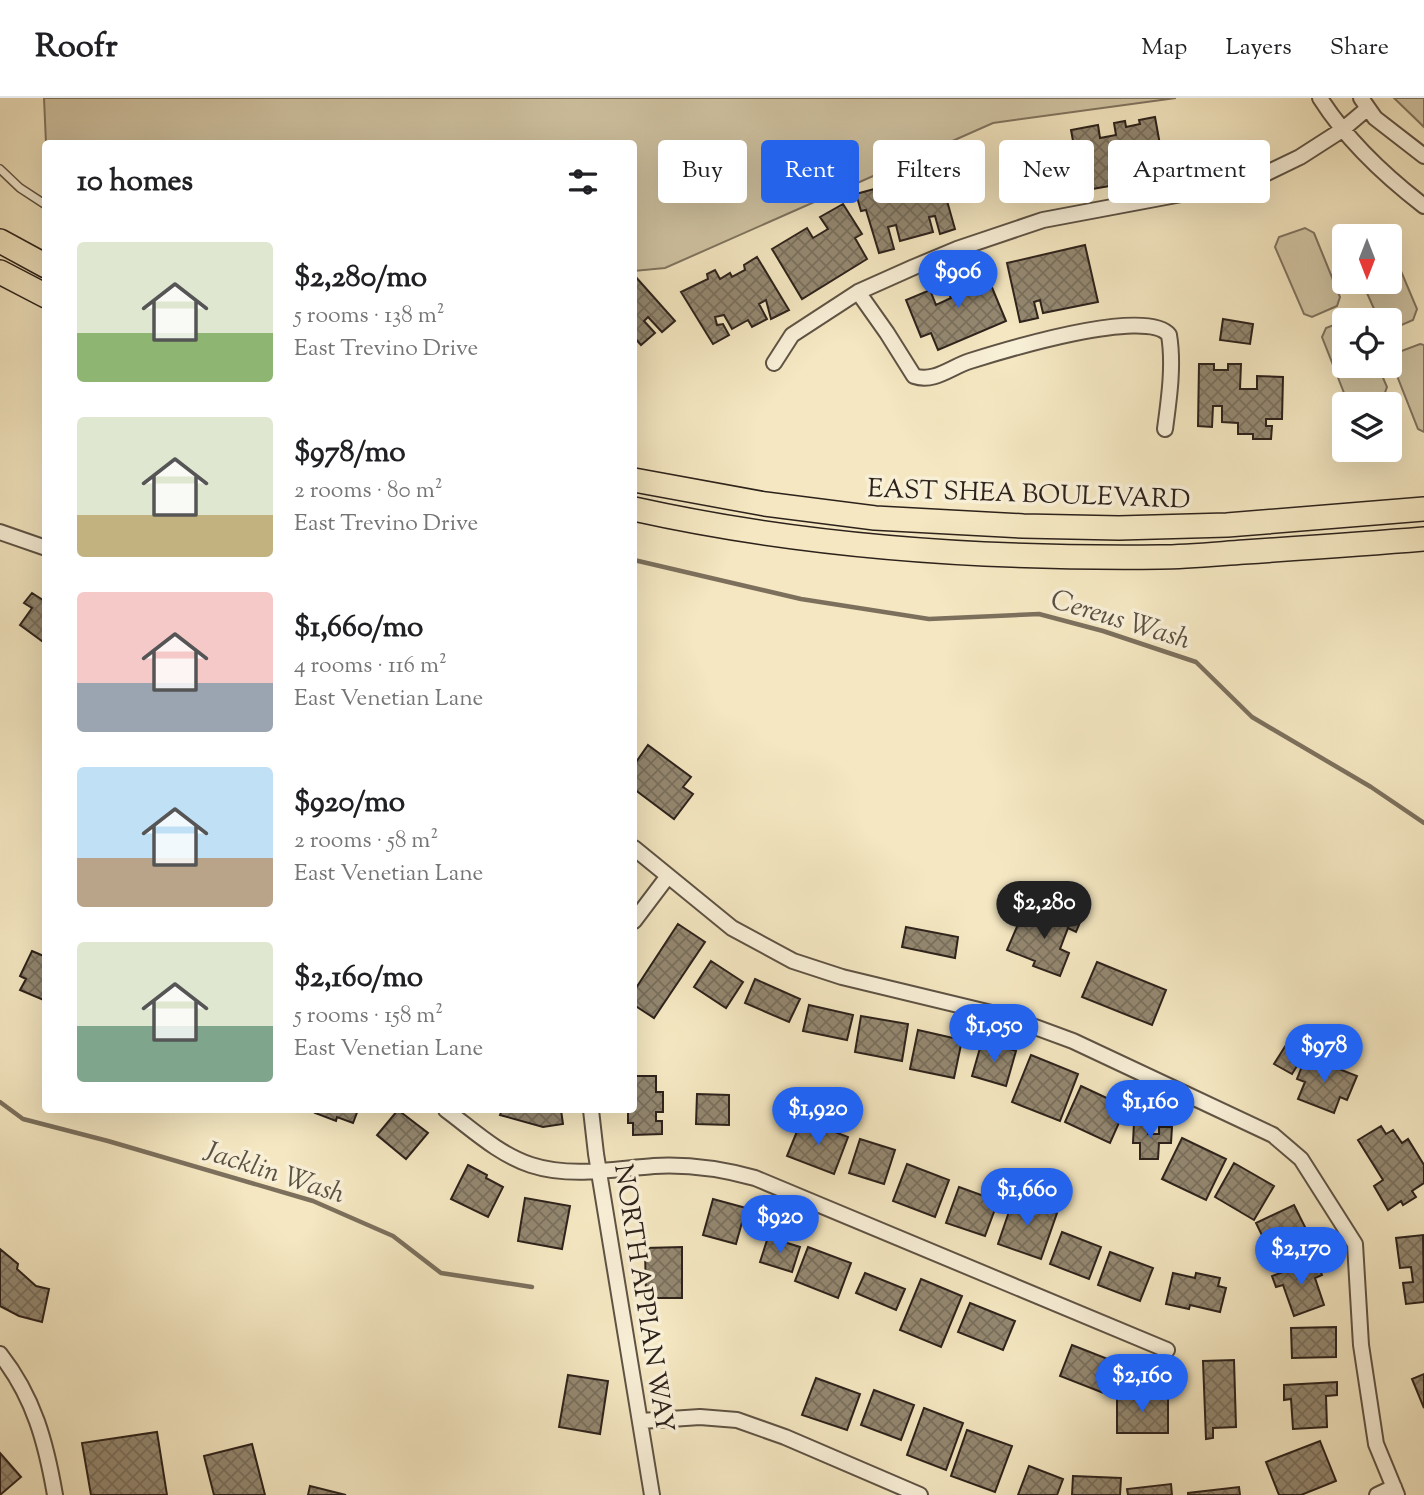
<!DOCTYPE html>
<meta charset="utf-8">
<style>
body{margin:0;font-family:"Sorts Mill Goudy",serif;background:#f2f2f2;color:#202124;height:100vh;display:flex;flex-direction:column;font-size:26px;white-space:nowrap}
*{box-sizing:border-box;margin:0}
p{font-size:23px;color:#757577}
.icon{flex:none;width:38px;height:38px;fill:none;stroke:currentColor;stroke-width:2;stroke-linecap:round;stroke-linejoin:round}
.map{position:relative;flex:1;overflow:hidden}
.side{position:absolute;left:42px;top:42px;width:595px;height:973px;display:flex;flex-direction:column;background:#fff;border-radius:7px;box-shadow:0 7px 28px #0002}
.side>*{flex:none}
.guide{position:absolute;left:658px;top:42px;width:660px;height:63px;display:flex;gap:14px}
.needle{width:46px;rotate:180deg}
.tools{position:absolute;left:1332px;top:126px;display:grid;gap:14px}
.tools a{display:grid;place-items:center;width:70px;height:70px;border-radius:7px;background:#fff;box-shadow:0 7px 28px #0002;font-size:35px}
.price{position:absolute;translate:-50% -60px;padding:0 16px;border-radius:24px;background:#2563eb;color:#fff;font-size:23px;line-height:46px;filter:drop-shadow(0 2px 4px #0008)}
.price::after{content:'';position:absolute;left:50%;top:42px;width:21px;height:16px;margin-left:-10px;background:inherit;clip-path:polygon(0 0,100% 0,50% 100%)}
.price.current{background:#222;color:#fff}
ul{padding:0;list-style:none}
li{display:flex;align-items:center;gap:21px;height:175px;padding:0 35px}
li span{display:grid;place-items:center;flex:none;width:196px;height:140px;border-radius:7px;color:#555}
li>.icon{margin-inline-start:auto}
span .icon{width:84px;height:84px;fill:#fffc;stroke-width:1}
li b{font-size:30px}
h2{display:flex;justify-content:space-between;align-items:center;height:84px;padding:0 35px;font-size:30px}
.pill{padding:0 24px;border-radius:7px;background:#fff;box-shadow:0 7px 28px #0002;font-size:24px;line-height:63px}
.pill.current{background:#2563eb;color:#fff}
header{display:flex;align-items:center;gap:42px;box-sizing:border-box;height:98px;padding:0 35px;background:#fff;border-bottom:2px solid #e0e0e0}
header strong{font-size:33px}
nav{display:flex;gap:38px;margin-inline-start:auto;font-size:24px}
.map>svg:first-child{display:block}
.grass{fill:#d2c6a5;stroke:#807460;stroke-width:2}
.lines{fill:none;stroke-linecap:round;stroke-linejoin:round}
.stream{stroke:#7c705d;stroke-width:4.5}
.building{fill:url(#building-cross-hatch);stroke:#2d221b;stroke-width:2}
.lane-casing{stroke:#5f5344;stroke-width:10}
.street-casing{stroke:#5f5344;stroke-width:18}
.primary-casing{stroke:#2d221b;stroke-width:26}
.lane{stroke:#f8efd7;stroke-width:7}
.street{stroke:#f8efd7;stroke-width:14}
.primary{stroke:#f4e7c1;stroke-width:23}
.labels{text-anchor:middle;stroke-width:7;stroke-linejoin:round;paint-order:stroke}
.street-label{font-size:26px;fill:#2d221b;stroke:#f8efd7}
.water-label{font-size:28px;font-style:italic;fill:#5b5042;stroke:#f8efd7}
</style>
<header>
<strong>Roofr</strong>
<nav><a>Map</a><a>Layers</a><a>Share</a></nav>
</header>
<div class="map">
<svg width="1424" height="1397" viewBox="0 0 1424 1397">
<defs>
<pattern id="building-cross-hatch" width="8" height="8" patternUnits="userSpaceOnUse" patternTransform="scale(1.75)"><rect width="8" height="8" fill="#948871"/><path d="M0 0l8 8M0 8l8-8" fill="none" stroke="#796f5c"/></pattern>
</defs>
<rect width="100%" height="100%" fill="#f4e7c1"/>
<filter id="stains"><feTurbulence type="fractalNoise" baseFrequency=".00286" numOctaves="4"/><feColorMatrix values="0 0 0 0 .2 0 0 0 0 .09 0 0 0 0 .02 0 0 0 .5 -.17"/></filter>
<radialGradient id="worn" r=".72"><stop offset=".6" stop-color="#630" stop-opacity="0"/><stop offset="1" stop-color="#630" stop-opacity=".3"/></radialGradient>
<!-- grass -->
<path class="grass" d="M44,0H1176L993,25L665,170L634,173V46L46,45Z
M1394,0H1424V29Z
M1305,130L1314,135L1340,199L1337,208L1312,219L1304,216L1275,149L1279,139Z
M1390,147L1417,211L1413,222L1390,232V222H1379L1362,184H1390Z
M1344,223V268H1378L1387,289L1383,300L1368,306L1348,305L1322,239L1326,230Z
M1420,246L1424,247V334L1418,331L1392,265L1396,255Z"/>
<g class="lines">
<!-- stream -->
<path class="stream" d="M634,462L801,501L929,521L1039,516L1103,533L1196,564L1252,619L1371,689L1424,725
M0,1004L23,1021L108,1043L313,1103L393,1138L441,1175L532,1189"/>
</g>
<!-- building -->
<path class="building" d="M1155,19L1166,80L1148,83L1145,63H1140L1142,79L1110,84V88L1092,91L1089,73L1079,75L1071,32L1098,27L1100,40L1116,37L1114,25L1125,23L1126,29L1140,26L1139,22Z
M938,71L955,131L940,136L935,118L929,119L933,134L900,143L896,127L888,129L894,151L879,155L866,112L861,113L856,96L907,82L908,87L924,82L923,76Z
M843,106L862,136L855,140L867,161L802,201L772,151L807,130L813,140L828,131L820,119Z
M1085,147L1098,204L1043,215L1040,202L1034,204L1038,220L1020,224L1007,165Z
M757,159L789,212L771,221L766,202L759,206L767,221L752,229L748,222L732,231L724,217L715,219L717,227L723,226L729,237L713,246L681,194L708,181L707,176L715,172L720,181L730,175L732,179L745,172L744,167Z
M983,168L1006,223L938,252L931,235L921,239L906,202L930,192L936,207L951,200L944,184Z
M634,177L675,223L662,234L648,219L644,223L655,235L641,247L634,239Z
M1223,221L1253,226L1250,246L1220,242Z
M1398,240L1401,248L1390,252V244Z
M1199,266H1214V272H1228V266H1241L1240,291H1257V278L1283,279L1282,321H1266V328H1272L1271,341H1253V336H1238V325L1222,324V308H1213L1212,329L1198,328Z
M32,495L46,504V546L20,527L32,510L24,505Z
M648,647L691,679L683,689L693,696L674,721L634,691V667Z
M1059,813L1081,822L1076,834L1068,830L1060,851L1069,855L1060,878L1033,868L1035,863L1007,852L1022,817L1044,826L1048,819L1056,822Z
M678,826L705,844L654,920L634,907V893Z
M906,829L958,839L955,860L902,849Z
M32,853L46,859V903L20,892L26,881L20,878Z
M711,863L743,884L726,910L694,889Z
M1097,864L1166,892L1152,927L1082,899Z
M755,881L800,901L789,924L745,905Z
M809,907L853,917L847,942L803,933Z
M861,918L908,926L902,963L855,954Z
M918,932L962,942L954,980L910,971Z
M1312,934L1324,940L1318,952L1306,946Z
M982,943L1016,953L1006,988L972,978Z
M1288,944L1305,955L1292,976L1274,966Z
M1031,957L1078,976L1060,1023L1012,1004Z
M1306,958L1357,978L1347,1002L1340,999L1334,1015L1298,1001L1305,984L1297,981Z
M635,978H656V994H663V1014H656V1023H662V1036L633,1037V1025H628V1012L635,1010Z
M1081,988L1126,1009L1110,1045L1065,1024Z
M697,996L729,997V1027L696,1026Z
M316,1012H358L353,1025L337,1019L336,1023L315,1015Z
M398,1012L428,1035L406,1061L377,1037Z
M502,1012H561L563,1026L543,1029L500,1017Z
M802,1021L848,1039L834,1076L787,1058Z
M1134,1024L1149,1025L1148,1036H1159V1029H1172L1171,1045H1159L1158,1061H1140V1045H1133Z
M1381,1028L1386,1036L1393,1032L1402,1045L1408,1041L1424,1067V1085L1412,1093L1416,1099L1403,1107L1401,1103L1388,1112L1374,1088L1383,1082L1358,1042Z
M1182,1040L1226,1061L1206,1102L1162,1081Z
M860,1041L895,1052L884,1086L849,1075Z
M1234,1065L1274,1088L1254,1122L1215,1099Z
M907,1066L949,1082L935,1119L893,1103Z
M468,1067L487,1077L486,1080L503,1089L488,1119L451,1101Z
M959,1089L998,1103L985,1138L946,1125Z
M1014,1099L1057,1115L1041,1161L998,1146Z
M525,1100L570,1108L562,1151L518,1143Z
M713,1101L746,1110L736,1146L703,1137Z
M1294,1107L1314,1147L1276,1166L1256,1125Z
M1062,1134L1101,1149L1089,1181L1050,1166Z
M1423,1137L1424,1204L1406,1206L1403,1185L1413,1184L1411,1169L1400,1170L1396,1140Z
M768,1139L800,1149L792,1174L760,1164Z
M682,1149V1200H646L645,1150Z
M808,1149L851,1165L838,1200L795,1183Z
M0,1151L18,1166L17,1171L36,1188L49,1191L42,1224L19,1218L0,1208Z
M1110,1154L1153,1170L1140,1203L1098,1187Z
M1316,1162L1322,1177L1315,1180L1324,1207L1294,1218L1283,1187L1276,1189L1272,1178Z
M865,1175L905,1191L896,1212L856,1195Z
M1173,1175L1195,1180L1196,1175L1220,1180L1218,1188L1226,1190L1220,1214L1190,1207L1189,1211L1166,1206Z
M921,1181L962,1198L941,1249L900,1232Z
M970,1205L1015,1223L1003,1252L958,1234Z
M1336,1229V1259L1292,1260L1291,1230Z
M1072,1247L1118,1265L1106,1296L1060,1278Z
M1234,1262L1236,1329L1213,1330V1340L1206,1341L1203,1263Z
M1424,1276V1310L1412,1281Z
M568,1277L608,1283L600,1336L559,1329Z
M816,1280L860,1296L847,1332L802,1317Z
M1337,1284V1297L1326,1298L1327,1329L1293,1331L1291,1301L1284,1302V1287Z
M874,1292L914,1307L901,1342L861,1327Z
M1117,1297H1168V1335H1117Z
M924,1310L963,1325L946,1372L907,1357Z
M967,1332L1012,1348L995,1394L951,1378Z
M157,1334L167,1397H91L82,1345Z
M1320,1343L1336,1383L1301,1397H1279L1266,1364Z
M252,1346L265,1397H214L204,1358Z
M0,1355L21,1379L0,1397Z
M1029,1368L1063,1381L1057,1397H1018Z
M1073,1378L1121,1380L1120,1397H1072Z
M1171,1386L1172,1397H1128L1127,1391Z
M310,1388L346,1397H308Z
M1239,1389L1240,1397H1188V1395Z"/>
<g class="lines">
<defs>
<path id="lane" d="M0,71L20,90L46,107"/>
<path id="street" d="M1320,0C1346,41 1385,78 1424,108
M1361,0L1375,20L1424,58
M858,194L887,235L914,278C934,285 951,269 970,263C1002,253 1147,208 1169,237C1174,267 1169,301 1165,331
M774,265L792,237L858,194L914,169L957,151L1043,122L1224,88L1265,76L1300,59L1342,32L1368,10
M0,434L46,450
M634,750L732,830L793,863L842,879L1008,919L1073,943L1273,1037L1301,1061L1355,1146L1361,1247L1376,1346L1397,1397
M634,823L668,778
M446,1012C473,1032 498,1056 531,1067C571,1080 614,1071 654,1068C689,1066 722,1071 755,1080L1167,1252
M591,1012L596,1056L652,1397
M0,1256C34,1299 46,1345 55,1397
M641,1323L700,1319L737,1322L785,1339L920,1397
M1377,1397L1394,1389"/>
<path id="primary" d="M0,143L46,168
M0,174L46,198
M634,382L765,406L875,420L1023,428L1119,430L1227,427L1424,411
M634,411C805,449 985,461 1160,459C1188,459 1216,456 1244,454C1304,450 1364,446 1424,441"/>
</defs>
<!-- lane casing -->
<use href="#lane" class="lane-casing"/>
<!-- street casing -->
<use href="#street" class="street-casing"/>
<!-- primary casing -->
<use href="#primary" class="primary-casing"/>
<!-- lane -->
<use href="#lane" class="lane"/>
<!-- street -->
<use href="#street" class="street"/>
<!-- primary -->
<use href="#primary" class="primary"/>
</g>
<g class="labels">
<!-- street labels -->
<g class="street-label">
<text transform="translate(1029 395) rotate(2)" y="9">EAST SHEA BOULEVARD</text>
<text transform="translate(645 1200) rotate(81)" y="9">NORTH APPIAN WAY</text>
</g>
<!-- water labels -->
<g class="water-label">
<text transform="translate(1121 520) rotate(17)" y="10">Cereus Wash</text>
<text transform="translate(275 1073) rotate(18)" y="10">Jacklin Wash</text>
</g>
</g>
<rect width="100%" height="100%" filter="url(#stains)"/>
<rect width="100%" height="100%" fill="url(#worn)"/>
</svg>
<div class="tools">
<a><svg class="needle" viewBox="-14 -14 28 28"><path d="M0-13l5 13h-10z" fill="#e53935"/><path d="M0 13l5-13h-10z" fill="#757577"/></svg></a>
<a><svg class="icon" aria-label="locate" viewBox="0 0 24 24"><circle cx="12" cy="12" r="6"/><path d="M12 2v4M12 18v4M2 12h4M18 12h4"/></svg></a>
<a><svg class="icon" aria-label="layers" viewBox="0 0 24 24"><path d="M12 4l9 5-9 5-9-5zM3 14l9 5 9-5"/></svg></a>
</div>
<b class="price" style="left:958px;top:212px">$906</b>
<b class="price current" style="left:1044px;top:843px">$2,280</b>
<b class="price" style="left:994px;top:966px">$1,050</b>
<b class="price" style="left:1324px;top:986px">$978</b>
<b class="price" style="left:1150px;top:1042px">$1,160</b>
<b class="price" style="left:818px;top:1049px">$1,920</b>
<b class="price" style="left:1027px;top:1130px">$1,660</b>
<b class="price" style="left:780px;top:1157px">$920</b>
<b class="price" style="left:1301px;top:1189px">$2,170</b>
<b class="price" style="left:1142px;top:1316px">$2,160</b>
<div class="guide">
<a class="pill">Buy</a>
<a class="pill current">Rent</a>
<a class="pill">Filters</a>
<a class="pill">New</a>
<a class="pill">Apartment</a>
</div>
<section class="side">
<h2>10 homes<svg class="icon" aria-label="filters" viewBox="0 0 24 24"><path d="M4 7h16M4 17h16"/><circle cx="9" cy="7" r="2"/><circle cx="15" cy="17" r="2"/></svg></h2>
<ul>
<li><span style="background:linear-gradient(#dfe7d0 65%,#8fb573 0)"><svg class="icon" aria-label="home" viewBox="0 0 24 24"><path d="M3 11l9-7 9 7M6 9v11h12V9"/></svg></span><div><b>$2,280/mo</b><p>5 rooms · 138 m²</p><p>East Trevino Drive</p></div></li>
<li><span style="background:linear-gradient(#dfe7d0 70%,#c2b280 0)"><svg class="icon" aria-label="home" viewBox="0 0 24 24"><path d="M3 11l9-7 9 7M6 9v11h12V9"/></svg></span><div><b>$978/mo</b><p>2 rooms · 80 m²</p><p>East Trevino Drive</p></div></li>
<li><span style="background:linear-gradient(#f6c9c9 65%,#9aa5b1 0)"><svg class="icon" aria-label="home" viewBox="0 0 24 24"><path d="M3 11l9-7 9 7M6 9v11h12V9"/></svg></span><div><b>$1,660/mo</b><p>4 rooms · 116 m²</p><p>East Venetian Lane</p></div></li>
<li><span style="background:linear-gradient(#bfe0f5 65%,#b9a48a 0)"><svg class="icon" aria-label="home" viewBox="0 0 24 24"><path d="M3 11l9-7 9 7M6 9v11h12V9"/></svg></span><div><b>$920/mo</b><p>2 rooms · 58 m²</p><p>East Venetian Lane</p></div></li>
<li><span style="background:linear-gradient(#dfe7d0 60%,#7fa58c 0)"><svg class="icon" aria-label="home" viewBox="0 0 24 24"><path d="M3 11l9-7 9 7M6 9v11h12V9"/></svg></span><div><b>$2,160/mo</b><p>5 rooms · 158 m²</p><p>East Venetian Lane</p></div></li>
</ul>
</section>
</div>
